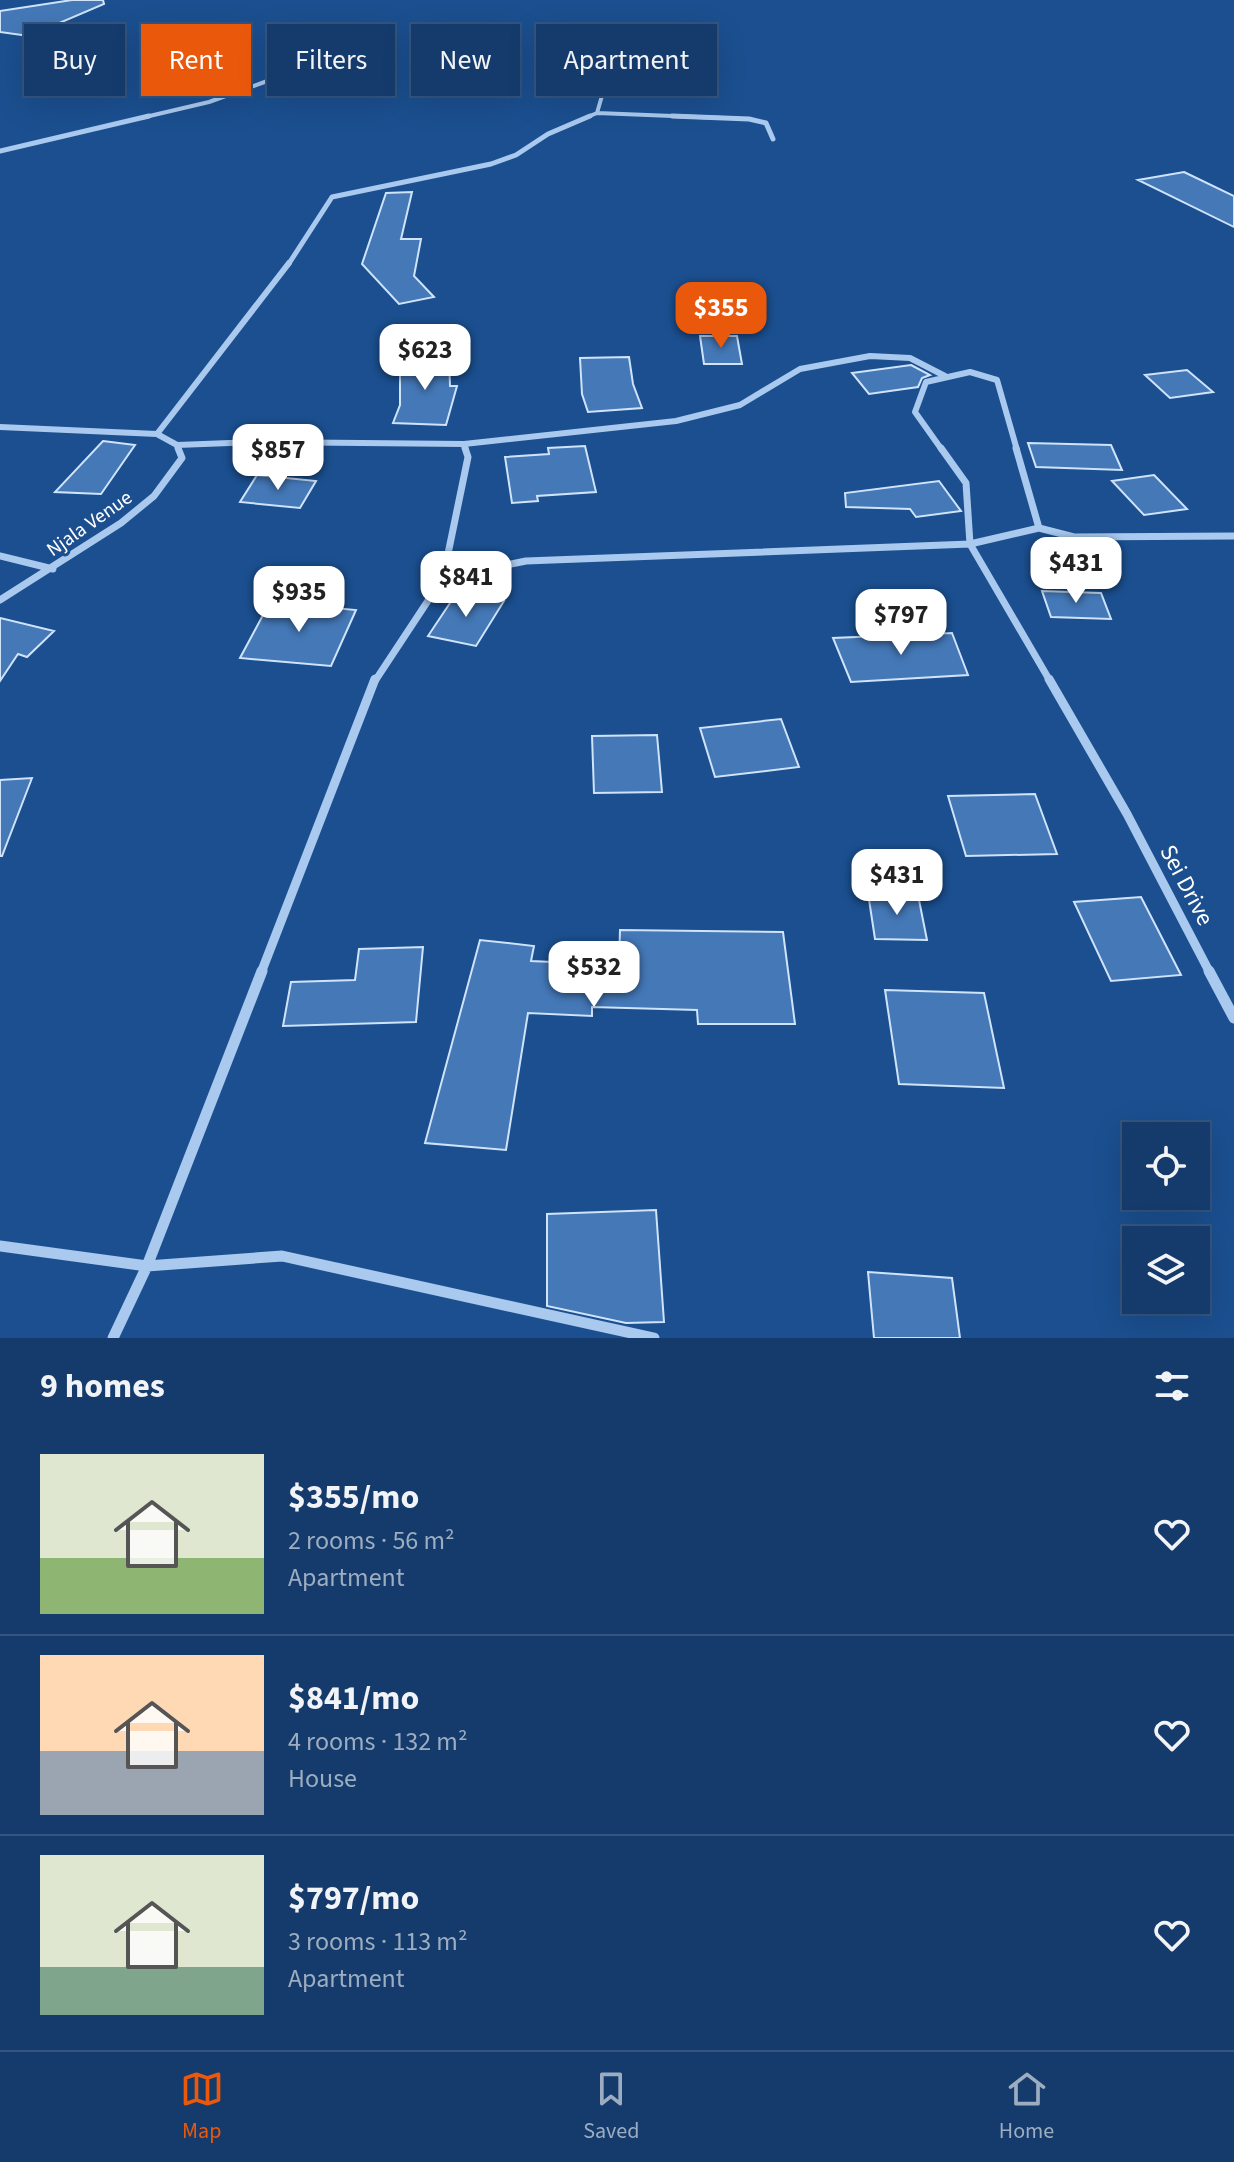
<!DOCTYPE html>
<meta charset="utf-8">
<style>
body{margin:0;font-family:"Source Sans 3",sans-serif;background:#214673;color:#f1f3f6;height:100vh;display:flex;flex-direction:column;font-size:30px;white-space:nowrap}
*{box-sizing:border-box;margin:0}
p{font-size:26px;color:#9dadc1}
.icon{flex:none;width:44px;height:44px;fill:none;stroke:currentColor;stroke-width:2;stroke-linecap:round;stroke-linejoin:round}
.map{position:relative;height:1338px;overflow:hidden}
.panel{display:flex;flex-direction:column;background:#143b6b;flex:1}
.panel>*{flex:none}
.top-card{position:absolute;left:24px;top:24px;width:800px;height:72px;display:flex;gap:16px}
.controls{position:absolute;left:1122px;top:1122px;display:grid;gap:16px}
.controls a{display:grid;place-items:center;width:88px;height:88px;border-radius:0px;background:#143b6b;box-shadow:0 8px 32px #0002,0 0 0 2px #33557e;font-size:40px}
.price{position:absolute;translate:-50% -68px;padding:0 18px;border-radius:16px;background:#fff;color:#222;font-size:26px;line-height:52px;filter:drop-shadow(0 2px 4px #0008)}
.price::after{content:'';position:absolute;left:50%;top:48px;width:24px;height:18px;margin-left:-12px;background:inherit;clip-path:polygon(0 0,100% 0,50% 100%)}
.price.active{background:#ea580c;color:#fff}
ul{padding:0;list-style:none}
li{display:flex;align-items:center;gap:24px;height:200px;padding:0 40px}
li+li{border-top:2px solid #33557e}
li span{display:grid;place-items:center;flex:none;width:224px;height:160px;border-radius:0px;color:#555}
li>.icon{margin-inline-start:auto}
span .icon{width:96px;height:96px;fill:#fffc;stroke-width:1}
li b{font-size:34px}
h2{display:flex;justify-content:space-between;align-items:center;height:96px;padding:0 40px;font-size:34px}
.tag{padding:0 28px;border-radius:0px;background:#143b6b;box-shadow:0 8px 32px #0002,0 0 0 2px #33557e;font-size:28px;line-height:72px}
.tag.active{background:#ea580c;color:#fff}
.menu{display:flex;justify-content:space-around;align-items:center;height:112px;border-top:2px solid #33557e;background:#143b6b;font-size:22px;color:#9dadc1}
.menu a{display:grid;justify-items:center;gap:4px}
.menu .active{color:#ea580c}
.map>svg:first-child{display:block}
.building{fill:#4478b7;stroke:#cfe3fa;stroke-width:2}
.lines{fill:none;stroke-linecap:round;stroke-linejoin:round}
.minor-far5{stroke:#a9c9ee;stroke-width:4}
.minor-far4{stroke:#a9c9ee;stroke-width:5}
.minor-far3{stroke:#a9c9ee;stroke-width:6}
.minor-far2{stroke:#a9c9ee;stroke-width:7}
.minor-far1{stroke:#a9c9ee;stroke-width:9}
.minor{stroke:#a9c9ee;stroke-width:11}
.labels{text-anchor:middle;stroke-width:6;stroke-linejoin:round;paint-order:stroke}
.street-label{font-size:20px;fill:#fff;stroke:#1b4f8f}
.near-street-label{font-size:24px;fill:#fff;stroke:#1b4f8f}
</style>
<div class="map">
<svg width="1234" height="1338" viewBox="0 0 1234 1338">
<rect width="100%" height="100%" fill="#1b4f8f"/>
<!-- building -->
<path class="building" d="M72,0H103L104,4L29,36L0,32V11Z
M1184,172L1234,196V227L1138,180Z
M412,192L401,239H421L414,276L434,297L399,304L362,264L386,193Z
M700,336H737L742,364H704Z
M449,357L450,386H457L446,425L393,423L400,405V360Z
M629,357L633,384L642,408L588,412L582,394L580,358Z
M911,365L930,375L922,378L918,387L869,394L852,373Z
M1187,370L1213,392L1170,398L1145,375Z
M103,441L135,445L101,494L55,492Z
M1028,443L1111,445L1122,470L1036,467Z
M585,446L596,492L537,496L538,501L512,503L505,457L549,454L548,448Z
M257,475L316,481L300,508L240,502Z
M1154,475L1187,509L1144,515L1112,481Z
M939,481L961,511L916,517L910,509L846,507L845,493Z
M458,591L504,601L476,646L428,636Z
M1042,591L1101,593L1111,619L1051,617Z
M270,602L356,610L331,666L240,658Z
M0,618L54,631L27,657L18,654L0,681Z
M952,633L968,675L851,682L833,638Z
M781,719L799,767L715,777L700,728Z
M657,735L662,792L594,793L592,736Z
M32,778L2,856H0V780Z
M1035,794L1057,854L966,856L948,796Z
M868,893L918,895L927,940L875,939Z
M1141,897L1181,975L1111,981L1074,902Z
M620,930L783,932L795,1024H698L697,1010L592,1007V1016L528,1013L506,1150L425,1143L480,940L534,946L531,961L619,965Z
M423,947L416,1022L283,1026L291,982L355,980L359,949Z
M885,990L984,993L1004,1088L899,1084Z
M656,1210L664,1322L626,1323L547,1306V1214Z
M868,1272L952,1278L960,1338H874Z"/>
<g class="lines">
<!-- minor-far5 -->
<path class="minor-far5" d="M597,113L723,118
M141,118L209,102L270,80L298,43L323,30
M585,118L597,113L610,68"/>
<!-- minor-far4 -->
<path class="minor-far4" d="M672,116L749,119L766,123L773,139
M0,151L149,116
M288,265L332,197L491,164L516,155L548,134L590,116"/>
<!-- minor-far3 -->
<path class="minor-far3" d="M0,427L157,434L177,445L179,450
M157,434L289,263
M464,444L676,421L740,405L800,369L870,356L910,358L945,376
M177,445L259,442L464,444L466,450
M942,450L915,412L926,382L970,372L997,380L1017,450"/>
<!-- minor-far2 -->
<path class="minor-far2" d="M941,448L966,483L970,544
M1039,528L1074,537L1234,536
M970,544L1050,681
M970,544L1039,528L1016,448
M0,556L53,569
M443,578L468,457L465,448
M0,600L121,523L154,496L182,458L178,448
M375,681L443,578L526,561L970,544"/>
<!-- minor-far1 -->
<path class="minor-far1" d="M1049,679L1127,814L1210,973
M261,973L375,679"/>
<!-- minor -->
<path class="minor" d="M1209,971L1234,1018
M0,1246L147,1266L282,1256L654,1338
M113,1338L147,1266L262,971"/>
</g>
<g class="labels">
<!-- street labels -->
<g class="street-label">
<text transform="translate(89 523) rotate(-35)" y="7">Njala Venue</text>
</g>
<!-- near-street labels -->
<g class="near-street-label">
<text transform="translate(1187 885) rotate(62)" y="8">Sei Drive</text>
</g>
</g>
</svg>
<div class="controls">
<a><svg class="icon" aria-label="locate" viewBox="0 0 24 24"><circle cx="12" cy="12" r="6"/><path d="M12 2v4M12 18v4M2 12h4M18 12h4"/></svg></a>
<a><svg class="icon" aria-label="layers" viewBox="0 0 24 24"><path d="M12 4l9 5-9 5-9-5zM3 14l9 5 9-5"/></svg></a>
</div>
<b class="price active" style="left:721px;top:350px">$355</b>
<b class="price" style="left:425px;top:392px">$623</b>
<b class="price" style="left:278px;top:492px">$857</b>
<b class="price" style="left:1076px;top:605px">$431</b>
<b class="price" style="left:466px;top:619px">$841</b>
<b class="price" style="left:299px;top:634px">$935</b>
<b class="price" style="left:901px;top:657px">$797</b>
<b class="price" style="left:897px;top:917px">$431</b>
<b class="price" style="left:594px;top:1009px">$532</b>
<div class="top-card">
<a class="tag">Buy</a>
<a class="tag active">Rent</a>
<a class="tag">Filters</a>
<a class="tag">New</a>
<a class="tag">Apartment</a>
</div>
</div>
<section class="panel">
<h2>9 homes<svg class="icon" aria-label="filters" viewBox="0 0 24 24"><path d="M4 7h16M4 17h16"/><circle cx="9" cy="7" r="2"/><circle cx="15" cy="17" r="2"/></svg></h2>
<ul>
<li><span style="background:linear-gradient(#dfe7d0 65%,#8fb573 0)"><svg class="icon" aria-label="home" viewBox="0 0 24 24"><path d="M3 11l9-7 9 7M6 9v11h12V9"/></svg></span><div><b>$355/mo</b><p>2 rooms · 56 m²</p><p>Apartment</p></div><svg class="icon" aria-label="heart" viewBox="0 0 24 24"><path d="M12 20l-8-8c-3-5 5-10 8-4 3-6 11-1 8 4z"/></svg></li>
<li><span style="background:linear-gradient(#ffd9b3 60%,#9aa5b1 0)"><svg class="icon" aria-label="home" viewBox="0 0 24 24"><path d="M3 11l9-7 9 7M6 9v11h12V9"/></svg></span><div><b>$841/mo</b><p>4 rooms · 132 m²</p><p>House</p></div><svg class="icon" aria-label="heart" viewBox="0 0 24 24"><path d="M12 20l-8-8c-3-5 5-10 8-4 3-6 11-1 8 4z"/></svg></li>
<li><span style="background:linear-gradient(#dfe7d0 70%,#7fa58c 0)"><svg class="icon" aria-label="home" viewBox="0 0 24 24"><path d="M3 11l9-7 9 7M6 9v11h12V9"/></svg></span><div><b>$797/mo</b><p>3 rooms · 113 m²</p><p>Apartment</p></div><svg class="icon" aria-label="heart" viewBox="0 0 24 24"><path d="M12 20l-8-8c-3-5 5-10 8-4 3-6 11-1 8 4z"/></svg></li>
</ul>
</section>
<nav class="menu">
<a class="active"><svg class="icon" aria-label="map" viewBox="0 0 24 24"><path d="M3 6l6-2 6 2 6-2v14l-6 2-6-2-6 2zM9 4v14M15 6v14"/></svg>Map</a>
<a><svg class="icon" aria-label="saved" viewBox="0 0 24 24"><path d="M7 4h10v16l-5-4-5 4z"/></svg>Saved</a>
<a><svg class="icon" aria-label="home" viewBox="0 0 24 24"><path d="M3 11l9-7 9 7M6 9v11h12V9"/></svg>Home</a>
</nav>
